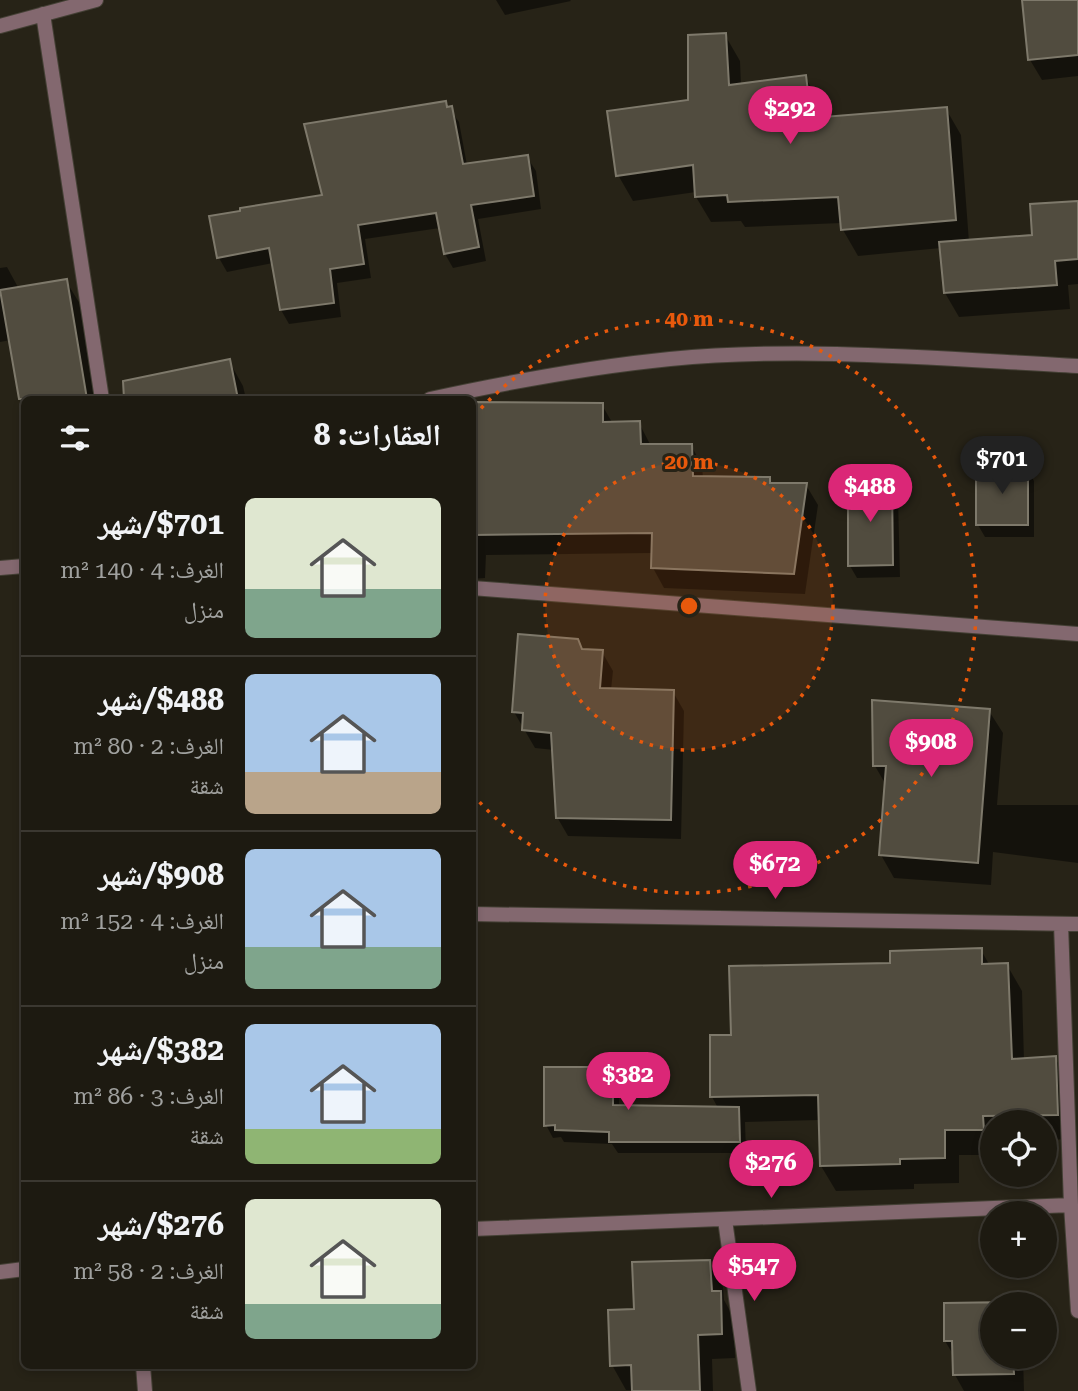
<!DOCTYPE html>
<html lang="ar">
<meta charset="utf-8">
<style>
body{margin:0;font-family:"Roboto Serif","Noto Naskh Arabic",serif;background:#2a271f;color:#f1f3f6;direction:rtl;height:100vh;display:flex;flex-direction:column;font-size:26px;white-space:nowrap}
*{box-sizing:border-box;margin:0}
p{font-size:23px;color:#a0a19f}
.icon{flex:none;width:38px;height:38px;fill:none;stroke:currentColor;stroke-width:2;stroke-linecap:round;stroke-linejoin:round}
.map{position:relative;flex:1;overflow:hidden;direction:ltr}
.details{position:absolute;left:21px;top:396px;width:455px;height:973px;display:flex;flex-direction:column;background:#1d1a11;border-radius:10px;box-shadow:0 4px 10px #0003,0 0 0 2px #3b3831;direction:rtl}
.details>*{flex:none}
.tools{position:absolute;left:980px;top:1110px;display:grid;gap:14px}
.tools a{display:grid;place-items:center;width:77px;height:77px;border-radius:50%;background:#1d1a11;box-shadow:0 4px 10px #0003,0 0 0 2px #3b3831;font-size:35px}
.price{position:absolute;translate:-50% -60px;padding:0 16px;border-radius:24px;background:#db2777;color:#fff;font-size:23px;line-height:46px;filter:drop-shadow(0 2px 4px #0008)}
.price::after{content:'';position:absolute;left:50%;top:42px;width:21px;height:16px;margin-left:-10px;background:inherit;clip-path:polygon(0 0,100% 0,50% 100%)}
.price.selected{background:#222;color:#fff}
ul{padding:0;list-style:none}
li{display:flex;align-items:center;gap:21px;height:175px;padding:0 35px}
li+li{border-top:2px solid #3b3831}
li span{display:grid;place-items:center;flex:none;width:196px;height:140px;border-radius:10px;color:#555}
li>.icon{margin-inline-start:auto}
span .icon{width:84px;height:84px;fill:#fffc;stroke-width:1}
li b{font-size:30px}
h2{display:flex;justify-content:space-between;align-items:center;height:84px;padding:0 35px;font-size:30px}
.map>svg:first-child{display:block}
.shadow{fill:#0007}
.building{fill:#514c3f;stroke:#7e796b;stroke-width:2}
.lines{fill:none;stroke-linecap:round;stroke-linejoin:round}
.minor-casing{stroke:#444035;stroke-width:16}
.minor{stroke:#83686f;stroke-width:14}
.ring{fill:none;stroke:#e8590c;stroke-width:3.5;stroke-dasharray:3.5 7}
.centre{fill:#e8590c;stroke:#272317;stroke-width:3.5}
.ring-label{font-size:21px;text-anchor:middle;font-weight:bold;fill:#e8590c;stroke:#272317;stroke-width:6;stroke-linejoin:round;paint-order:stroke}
</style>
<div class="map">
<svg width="1078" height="1391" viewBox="0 0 1078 1391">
<rect width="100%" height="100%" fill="#272317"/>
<!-- shadow -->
<path class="shadow" d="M496,0H570L571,1L505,15Z
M1023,0H1078V76L1042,80L1030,60Z
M725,35L740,61L741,85L805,77L820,102L822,119L946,109L961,135L969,242L1034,236L1078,201V284L1068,285L1070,309L959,317L945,293L941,248L858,256L843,230L842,223L745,227L741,221L711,222L696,197V192L633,201L618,175L690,101Z
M445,103L459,122L467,165L527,157L536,171L541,209L478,219L486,261L453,268L445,254L440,228L365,239L371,278L337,283L341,317L289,324L281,310L273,263L227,272L219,258L211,217L324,196Z
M7,267L19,289L66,281L83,309L98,399H24V420L11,340L0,342V268Z
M229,361L243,386L246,399H164Z
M602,405L613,424L639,423L651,446L691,445L702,466L703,478L769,479L773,485H806L818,505L805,594L664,588L653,568V553L486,555L485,578L472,579V449Z
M1027,468L1034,481V537H985L978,525Z
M891,485L898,497L900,577L857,578L850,566Z
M577,641L583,651L602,652L613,671L611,690L673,692L684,711L681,839L568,836L557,817L554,750L535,748L514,712Z
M989,711L1003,733L997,805H1078V863L993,852L991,885L894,878L881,855L886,785L875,766Z
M981,950L990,966L1007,965L1022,991L1024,1060L1055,1058L1070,1083L1072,1139L1045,1140V1122H992V1155H959V1183L914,1184V1189L836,1191L821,1166L820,1120L745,1122L746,1153H618L612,1144L564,1142L561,1137L553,1138L546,1125L612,1069L619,1081V1107L718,1108L712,1097L733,1037L891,965Z
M709,1262L723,1287L724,1300L734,1318L735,1358L712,1359L713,1391L626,1390L612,1365L636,1311Z
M992,1304V1356H1023L1024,1391H964L955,1375L954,1356L945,1341V1305Z"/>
<!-- building -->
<path class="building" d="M1022,0H1078V55L1028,60Z
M726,33L729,85L806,75L811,118L947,107L956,220L841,230L838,197L728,202L727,195L695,197L693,165L616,176L607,111L688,100V35Z
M446,101L447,107L452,106L463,164L528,155L534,196L471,205L479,247L444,254L436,213L358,225L364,264L330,269L334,303L280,310L269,248L217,258L209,216L240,211V208L322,195L304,124Z
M1078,201V259L1055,261L1057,285L944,293L939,242L1032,235L1030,204Z
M67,279L87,399H19L0,290Z
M230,359L238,399H124L123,381Z
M473,402L603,403V422L640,421L641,444H692L693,476L770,477V483H807L794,574L651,568L652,533L472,535Z
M976,467H1028V525H976Z
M848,483H892L893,565L848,566Z
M518,634L578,639L582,649L603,650L600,688L674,690L671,820L556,818L551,733L522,730L523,713L512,712Z
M872,700L990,709L978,863L879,855L886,766H873Z
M982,948V964L1008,963L1012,1059L1056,1056L1058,1115L983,1116L984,1130H945V1158L900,1159V1164L820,1166L818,1095L710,1097V1035H731L729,966L890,963V951Z
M544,1067H613V1105L739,1107L740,1142H609V1132L555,1130V1125L544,1126Z
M710,1260L712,1291H721L722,1334L698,1335L700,1391H632L631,1365L610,1366L608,1310L634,1309L632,1262Z
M1012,1302L992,1304V1356H1013L1014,1374L953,1375L952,1341H944V1303Z"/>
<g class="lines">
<defs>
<path id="minor" d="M43,14L102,399
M0,26L96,0
M430,399C509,382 589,367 670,359C805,346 943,359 1078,366
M0,568L24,566
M472,588L1078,634
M472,914L1078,924
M1061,924L1071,1205L1078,1311
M725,1220L749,1391
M472,1229L1071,1205
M0,1272L24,1269
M143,1365L145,1391"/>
</defs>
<!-- minor casing -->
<use href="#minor" class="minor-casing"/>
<!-- minor -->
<use href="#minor" class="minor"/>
</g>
<!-- distance rings -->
<circle cx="689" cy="606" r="144" fill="#e8590c" fill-opacity=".12"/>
<g class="ring">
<circle cx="689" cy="606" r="144"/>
<path d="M474 416A287 287 0 1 1 474 796"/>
</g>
<circle cx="689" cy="606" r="10" class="centre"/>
<g class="ring-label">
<text x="689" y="326">40 m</text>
<text x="689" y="469">20 m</text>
</g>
</svg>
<div class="tools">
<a><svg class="icon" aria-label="locate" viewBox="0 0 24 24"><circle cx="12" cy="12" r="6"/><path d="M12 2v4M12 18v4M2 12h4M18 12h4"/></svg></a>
<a>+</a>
<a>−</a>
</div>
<b class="price" style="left:790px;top:146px">$292</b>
<b class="price selected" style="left:1002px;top:496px">$701</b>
<b class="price" style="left:870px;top:524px">$488</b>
<b class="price" style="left:931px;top:779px">$908</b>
<b class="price" style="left:775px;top:901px">$672</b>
<b class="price" style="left:628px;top:1112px">$382</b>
<b class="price" style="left:771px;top:1200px">$276</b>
<b class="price" style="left:754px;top:1303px">$547</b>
<section class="details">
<h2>العقارات: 8<svg class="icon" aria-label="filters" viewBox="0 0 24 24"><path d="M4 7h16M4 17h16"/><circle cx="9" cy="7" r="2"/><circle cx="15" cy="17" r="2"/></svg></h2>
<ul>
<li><span style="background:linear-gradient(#dfe7d0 65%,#7fa58c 0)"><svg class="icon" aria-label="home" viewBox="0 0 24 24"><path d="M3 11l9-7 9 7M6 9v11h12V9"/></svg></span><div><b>$701/شهر</b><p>الغرف: 4 · 140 m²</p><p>منزل</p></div></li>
<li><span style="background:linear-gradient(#a9c7e8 70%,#b9a48a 0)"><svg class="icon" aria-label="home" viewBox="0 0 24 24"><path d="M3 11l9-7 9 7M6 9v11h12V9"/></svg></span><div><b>$488/شهر</b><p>الغرف: 2 · 80 m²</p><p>شقة</p></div></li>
<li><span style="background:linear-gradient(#a9c7e8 70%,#7fa58c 0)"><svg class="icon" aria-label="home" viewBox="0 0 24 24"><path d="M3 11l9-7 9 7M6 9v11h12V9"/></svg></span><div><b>$908/شهر</b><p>الغرف: 4 · 152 m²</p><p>منزل</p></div></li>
<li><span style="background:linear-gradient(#a9c7e8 75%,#8fb573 0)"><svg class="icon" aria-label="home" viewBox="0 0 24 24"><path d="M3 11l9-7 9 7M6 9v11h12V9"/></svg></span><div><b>$382/شهر</b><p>الغرف: 3 · 86 m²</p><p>شقة</p></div></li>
<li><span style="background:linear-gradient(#dfe7d0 75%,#7fa58c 0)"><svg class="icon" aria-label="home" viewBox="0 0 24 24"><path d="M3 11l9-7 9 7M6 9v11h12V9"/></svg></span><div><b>$276/شهر</b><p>الغرف: 2 · 58 m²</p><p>شقة</p></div></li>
</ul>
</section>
</div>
